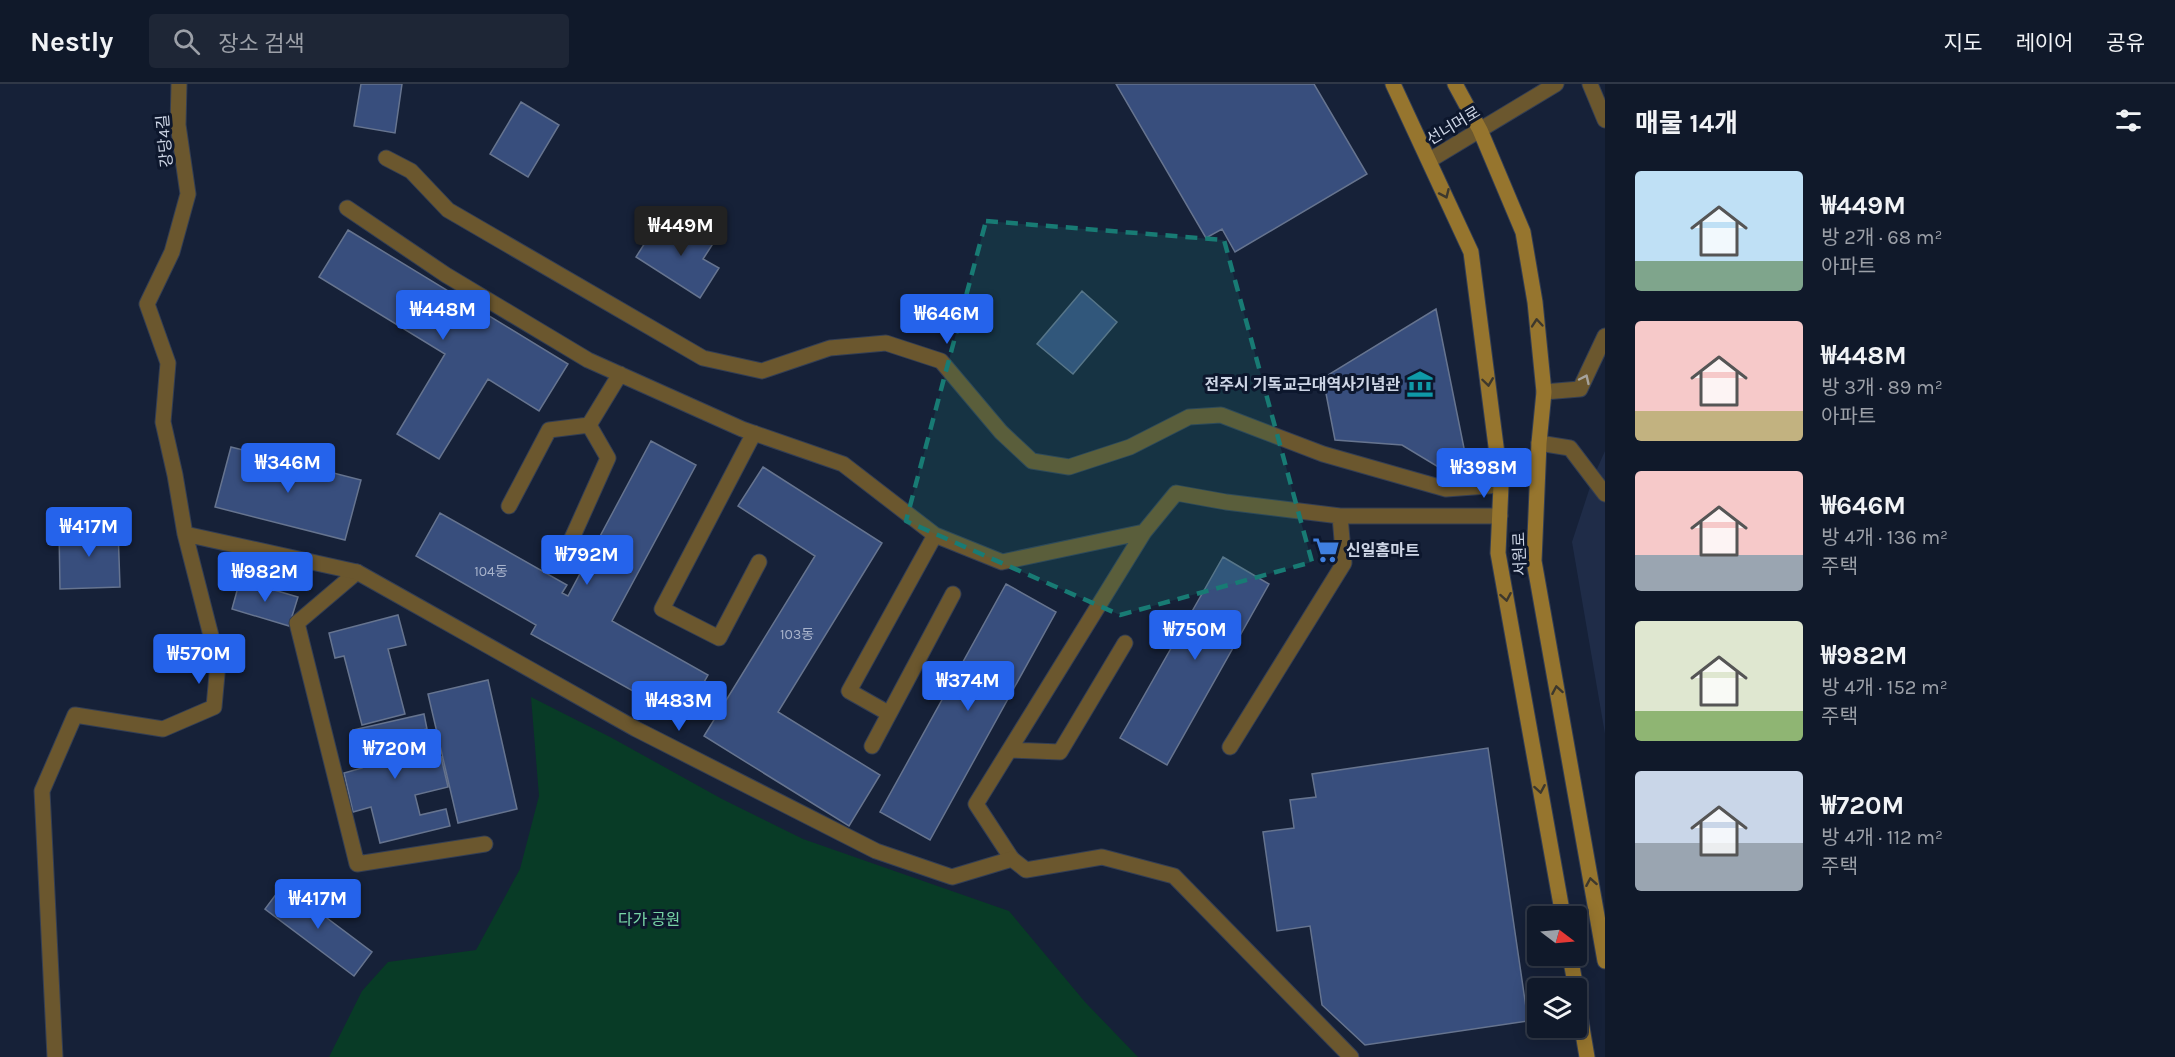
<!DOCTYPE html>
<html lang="ko">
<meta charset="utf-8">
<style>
body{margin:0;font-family:Karla,"Noto Sans KR",sans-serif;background:#1e2636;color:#f1f3f6;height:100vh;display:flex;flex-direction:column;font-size:22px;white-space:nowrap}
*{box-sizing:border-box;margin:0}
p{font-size:20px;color:#9ca0a8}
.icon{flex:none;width:33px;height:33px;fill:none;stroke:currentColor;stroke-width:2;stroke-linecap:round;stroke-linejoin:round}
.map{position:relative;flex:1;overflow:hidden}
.side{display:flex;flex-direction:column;background:#10192a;width:570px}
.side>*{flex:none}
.needle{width:39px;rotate:106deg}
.controls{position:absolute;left:1527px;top:822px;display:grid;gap:12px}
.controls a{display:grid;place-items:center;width:60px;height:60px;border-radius:6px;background:#10192a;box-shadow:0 3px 15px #0003,0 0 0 2px #303847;font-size:30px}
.price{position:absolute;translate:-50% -51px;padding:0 14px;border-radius:6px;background:#2563eb;color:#fff;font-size:20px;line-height:39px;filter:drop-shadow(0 2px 3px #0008)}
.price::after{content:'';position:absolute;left:50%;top:36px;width:18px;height:14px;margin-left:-9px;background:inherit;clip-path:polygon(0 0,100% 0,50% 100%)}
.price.current{background:#222;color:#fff}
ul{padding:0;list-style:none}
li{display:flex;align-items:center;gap:18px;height:150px;padding:0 30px}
li span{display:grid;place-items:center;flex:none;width:168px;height:120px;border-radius:6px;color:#555}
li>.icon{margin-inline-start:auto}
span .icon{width:72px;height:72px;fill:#fffc;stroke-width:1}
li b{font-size:26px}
h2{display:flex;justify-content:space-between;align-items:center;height:72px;padding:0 30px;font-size:26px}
header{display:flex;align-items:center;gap:36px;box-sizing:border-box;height:84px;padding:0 30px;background:#10192a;border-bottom:2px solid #303847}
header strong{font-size:28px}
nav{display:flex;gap:33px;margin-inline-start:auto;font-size:21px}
.search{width:420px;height:54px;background:#1e2636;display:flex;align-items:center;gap:15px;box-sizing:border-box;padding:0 21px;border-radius:6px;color:#9ca0a8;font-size:22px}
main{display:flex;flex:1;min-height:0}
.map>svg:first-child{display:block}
.built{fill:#1f2c48}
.green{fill:#083b26}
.building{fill:#384e7d;stroke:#66748f;stroke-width:1.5}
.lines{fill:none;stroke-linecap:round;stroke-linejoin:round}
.lane-casing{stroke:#333e54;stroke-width:17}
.street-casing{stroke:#333e54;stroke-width:17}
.secondary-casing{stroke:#333e54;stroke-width:17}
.lane{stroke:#6b572e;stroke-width:15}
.street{stroke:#6b572e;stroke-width:15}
.secondary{stroke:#96752e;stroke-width:15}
.oneway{stroke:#3d382d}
.oneway2{stroke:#a6a39c}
.marked{fill:#187b74;fill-opacity:0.2;stroke:#187b74;stroke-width:4.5;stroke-dasharray:12 8;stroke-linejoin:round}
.labels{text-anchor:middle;stroke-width:6;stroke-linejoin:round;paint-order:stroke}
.number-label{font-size:14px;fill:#a8b3cb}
.street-label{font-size:16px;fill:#cdd5e5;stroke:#0d172d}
.poi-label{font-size:16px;font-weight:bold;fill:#cdd5e5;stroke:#0d172d;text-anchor:end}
.park-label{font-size:16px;fill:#78d5a6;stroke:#0d172d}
</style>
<header>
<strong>Nestly</strong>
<div class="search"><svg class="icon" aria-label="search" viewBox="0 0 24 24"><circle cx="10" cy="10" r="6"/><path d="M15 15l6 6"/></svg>장소 검색</div>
<nav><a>지도</a><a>레이어</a><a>공유</a></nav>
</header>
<main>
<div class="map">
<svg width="1605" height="973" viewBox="0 0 1605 973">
<rect width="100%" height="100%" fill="#162138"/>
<!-- built -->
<path class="built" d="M1605,367V650L1572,458L1593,394Z"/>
<!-- green -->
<path class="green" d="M531,613L612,654L722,715L803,755L1009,827L1085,918L1138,973H329L362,907L388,878L476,866L520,785L539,712Z"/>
<!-- building -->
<path class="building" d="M361,0H402L395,49L354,42Z
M1116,0H1314L1367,90L1235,168L1222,145L1206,154Z
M521,18L559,41L528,93L490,70Z
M684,134L716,155L703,175L719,184L700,214L636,173L655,143L671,154Z
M348,146L568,280L539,327L488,295L439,375L397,350L445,270L319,193Z
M1082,207L1117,238L1073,290L1037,260Z
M1436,225L1468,384H1440L1402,361L1335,356L1323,294Z
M651,357L696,381L612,537L708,591L683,635L531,550L536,541L416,472L440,429L567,501L562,509L568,512Z
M231,363L361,396L345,456L215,423Z
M763,383L882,459L778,628L880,691L849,742L704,652L815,472L738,422Z
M118,444L120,503L60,505L59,445Z
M1223,473L1269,500L1167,681L1120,654Z
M240,496L298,513L289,542L232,525Z
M1006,500L1056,528L930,756L880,728Z
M398,531L406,561L388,565L405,630L362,641L344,572L335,574L329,549Z
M488,596L517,725L458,739L428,610Z
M424,630L427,645L404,650L411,680L441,673L448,703L415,711L420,731L446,725L450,742L380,759L371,723L353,728L344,689L362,684L353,646Z
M1488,664L1528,937L1365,961L1322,921L1310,842L1277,847L1263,748L1294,744L1290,716L1316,713L1312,690Z
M283,801L372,868L354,892L265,825Z"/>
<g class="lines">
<defs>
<path id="lane" d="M347,124L446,191L588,276L742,345L843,380L935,451L1002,478L1144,448
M754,349L662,525L719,554L759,478
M1539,359L1570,364L1605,410
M509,422L549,346L589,341
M564,472L608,374L589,341L620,290
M357,488L297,539L357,780L485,760
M888,629L849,607L935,451
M872,662L953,510
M1230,663L1344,479L1340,432
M1010,666L1060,668L1125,559
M1012,775L976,720L1144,448L1176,409L1226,418L1340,432H1500"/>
<path id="street" d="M1590,0L1605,36
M386,74L411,87L448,126L703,274L762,287L830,264L886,259L941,277L1001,348L1032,377L1069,383L1130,363L1189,333L1221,331L1323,370L1446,405L1501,401
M1430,76L1556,0
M1544,308L1580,305L1605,252
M185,450L357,488L636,645L876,767L952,793L1012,775L1026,786L1102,773L1174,792L1351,973
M55,973L42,707L75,631L163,645L214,623L218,579L185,450L175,391L163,338L168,279L147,220L172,168L188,110L178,41L179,0"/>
<path id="secondary" d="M1393,0L1471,168L1501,401L1498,469L1563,832
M1455,0L1480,46L1523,148L1535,218L1544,308L1539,359L1534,477L1605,877
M1570,872L1576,904
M1576,908L1587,973"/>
</defs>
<!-- lane casing -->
<use href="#lane" class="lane-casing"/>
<!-- street casing -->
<use href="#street" class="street-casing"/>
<!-- secondary casing -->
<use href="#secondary" class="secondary-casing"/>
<!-- lane -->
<use href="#lane" class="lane"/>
<!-- street -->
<use href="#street" class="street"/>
<!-- secondary -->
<use href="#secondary" class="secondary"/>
</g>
<!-- one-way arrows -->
<defs><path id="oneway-chevron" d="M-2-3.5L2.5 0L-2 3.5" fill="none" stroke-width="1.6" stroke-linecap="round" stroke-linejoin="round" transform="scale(1.5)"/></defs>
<g class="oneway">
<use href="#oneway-chevron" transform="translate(1445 110) rotate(66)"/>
<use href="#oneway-chevron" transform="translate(1537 239) rotate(-95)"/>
<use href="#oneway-chevron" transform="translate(1488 298) rotate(82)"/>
<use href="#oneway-chevron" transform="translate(1506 513) rotate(80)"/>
<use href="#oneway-chevron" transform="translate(1557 606) rotate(-100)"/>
<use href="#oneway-chevron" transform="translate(1540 705) rotate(80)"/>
<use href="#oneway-chevron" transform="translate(1591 798) rotate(-100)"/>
</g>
<use class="oneway2" href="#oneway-chevron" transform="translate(1585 295) rotate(-65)"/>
<!-- marked area -->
<path class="marked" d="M986,137L1224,156L1312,478L1120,531L906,437Z"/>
<!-- icons -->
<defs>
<symbol id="museum-bare" viewBox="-9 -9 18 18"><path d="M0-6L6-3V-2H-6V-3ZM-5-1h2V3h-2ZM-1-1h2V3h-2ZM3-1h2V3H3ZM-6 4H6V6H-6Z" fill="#0f9aa8" stroke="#0d172d" stroke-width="2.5" paint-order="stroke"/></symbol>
<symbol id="supermarket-bare" viewBox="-9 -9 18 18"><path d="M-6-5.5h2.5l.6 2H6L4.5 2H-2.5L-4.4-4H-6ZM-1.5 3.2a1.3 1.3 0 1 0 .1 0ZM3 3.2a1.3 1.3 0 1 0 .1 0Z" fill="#3f7fe0" stroke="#0d172d" stroke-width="2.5" paint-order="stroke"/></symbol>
</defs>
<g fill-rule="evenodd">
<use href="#museum-bare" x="1401" y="281" width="38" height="38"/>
<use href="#supermarket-bare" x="1307" y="447" width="38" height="38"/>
</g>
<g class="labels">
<!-- number labels -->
<g class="number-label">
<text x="491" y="492">104동</text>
<text x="797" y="555">103동</text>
</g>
<!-- street labels -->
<g class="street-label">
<text transform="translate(1453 41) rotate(-31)" y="6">선너머로</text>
<text transform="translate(164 57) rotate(-95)" y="6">강당4길</text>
<text transform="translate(1519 470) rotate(-92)" y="6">서원로</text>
</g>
<!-- poi labels -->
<g class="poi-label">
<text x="1400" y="306">전주시 기독교근대역사기념관</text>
<text x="1346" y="472" text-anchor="start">신일홈마트</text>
</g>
<!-- park labels -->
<g class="park-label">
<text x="649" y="841">다가 공원</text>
</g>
</g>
</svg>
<div class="controls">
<a><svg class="needle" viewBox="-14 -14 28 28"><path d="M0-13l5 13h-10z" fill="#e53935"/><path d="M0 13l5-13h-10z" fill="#9ca0a8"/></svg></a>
<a><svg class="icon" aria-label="layers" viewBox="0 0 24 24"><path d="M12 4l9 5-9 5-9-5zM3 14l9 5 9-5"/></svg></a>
</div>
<b class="price current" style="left:681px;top:173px">₩449M</b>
<b class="price" style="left:443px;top:257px">₩448M</b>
<b class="price" style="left:947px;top:261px">₩646M</b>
<b class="price" style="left:288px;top:410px">₩346M</b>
<b class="price" style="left:1484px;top:415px">₩398M</b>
<b class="price" style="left:89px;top:474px">₩417M</b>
<b class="price" style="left:587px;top:502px">₩792M</b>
<b class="price" style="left:265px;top:519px">₩982M</b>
<b class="price" style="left:1195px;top:577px">₩750M</b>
<b class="price" style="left:199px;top:601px">₩570M</b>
<b class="price" style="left:968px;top:628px">₩374M</b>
<b class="price" style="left:679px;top:648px">₩483M</b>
<b class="price" style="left:395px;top:696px">₩720M</b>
<b class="price" style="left:318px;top:846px">₩417M</b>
</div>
<section class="side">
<h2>매물 14개<svg class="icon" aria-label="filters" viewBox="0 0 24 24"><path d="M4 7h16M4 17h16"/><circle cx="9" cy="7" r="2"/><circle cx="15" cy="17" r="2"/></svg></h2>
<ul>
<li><span style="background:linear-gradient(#bfe0f5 75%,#7fa58c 0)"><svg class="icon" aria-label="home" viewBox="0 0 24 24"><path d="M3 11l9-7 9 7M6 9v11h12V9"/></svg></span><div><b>₩449M</b><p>방 2개 · 68 m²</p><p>아파트</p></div></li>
<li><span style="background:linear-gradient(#f6c9c9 75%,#c2b280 0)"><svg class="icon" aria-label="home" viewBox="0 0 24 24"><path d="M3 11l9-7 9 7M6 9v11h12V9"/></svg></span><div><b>₩448M</b><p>방 3개 · 89 m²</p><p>아파트</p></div></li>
<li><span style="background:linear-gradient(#f6c9c9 70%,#9aa5b1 0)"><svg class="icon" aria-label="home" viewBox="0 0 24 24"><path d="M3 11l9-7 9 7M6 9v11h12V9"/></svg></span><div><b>₩646M</b><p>방 4개 · 136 m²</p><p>주택</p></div></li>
<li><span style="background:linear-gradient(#dfe7d0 75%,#8fb573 0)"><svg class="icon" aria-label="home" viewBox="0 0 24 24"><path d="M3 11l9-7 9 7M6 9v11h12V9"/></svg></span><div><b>₩982M</b><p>방 4개 · 152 m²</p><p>주택</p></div></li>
<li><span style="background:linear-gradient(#c9d6e8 60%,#9aa5b1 0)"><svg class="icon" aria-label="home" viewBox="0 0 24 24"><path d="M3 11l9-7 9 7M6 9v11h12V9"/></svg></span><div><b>₩720M</b><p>방 4개 · 112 m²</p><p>주택</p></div></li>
</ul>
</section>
</main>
